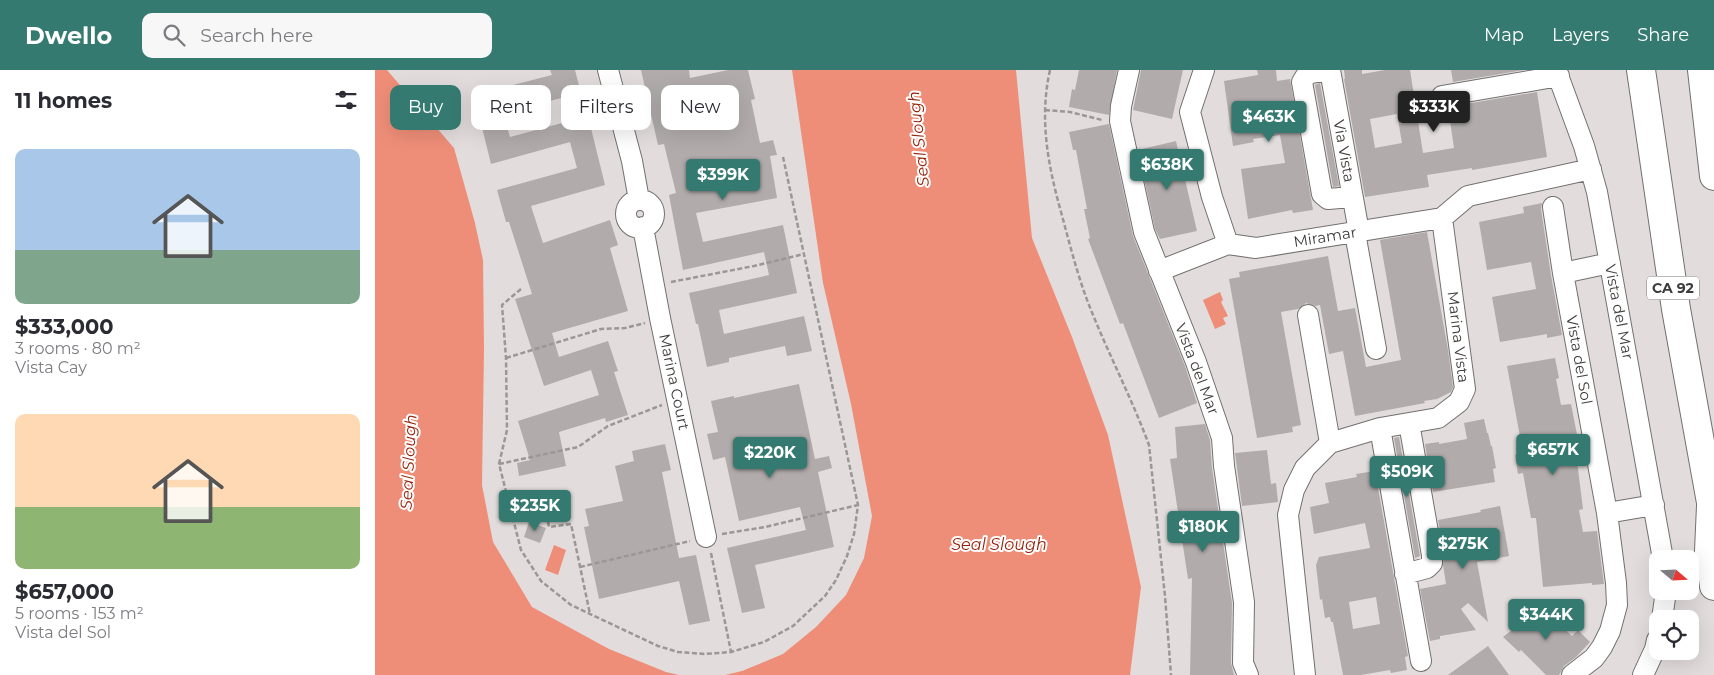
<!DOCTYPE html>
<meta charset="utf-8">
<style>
body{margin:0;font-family:Montserrat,sans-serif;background:#f7f7f7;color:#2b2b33;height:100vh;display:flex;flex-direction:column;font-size:19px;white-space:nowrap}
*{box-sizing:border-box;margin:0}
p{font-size:16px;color:#7c7c81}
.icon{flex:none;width:28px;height:28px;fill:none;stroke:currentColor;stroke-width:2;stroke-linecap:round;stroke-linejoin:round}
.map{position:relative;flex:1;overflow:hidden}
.panel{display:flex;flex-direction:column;background:#fff;width:375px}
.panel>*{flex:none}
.top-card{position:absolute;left:15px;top:15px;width:475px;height:45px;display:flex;gap:10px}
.needle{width:32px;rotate:109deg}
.controls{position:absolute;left:1274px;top:480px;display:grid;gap:10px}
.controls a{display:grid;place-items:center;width:50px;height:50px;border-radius:10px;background:#fff;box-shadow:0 5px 20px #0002;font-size:25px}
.price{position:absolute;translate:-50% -42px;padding:0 11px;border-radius:5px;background:#347a70;color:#fff;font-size:16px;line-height:32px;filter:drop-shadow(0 1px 2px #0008)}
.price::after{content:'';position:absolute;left:50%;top:30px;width:15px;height:11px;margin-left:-8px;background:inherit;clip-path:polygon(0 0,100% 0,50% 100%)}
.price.current{background:#222;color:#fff}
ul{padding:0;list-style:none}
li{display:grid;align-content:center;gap:10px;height:265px;padding:0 15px}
li span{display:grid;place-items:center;height:155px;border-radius:10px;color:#555}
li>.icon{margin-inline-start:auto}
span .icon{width:90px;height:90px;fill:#fffc;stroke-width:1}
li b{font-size:21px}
h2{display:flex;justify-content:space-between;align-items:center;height:60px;padding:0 15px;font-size:21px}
.chip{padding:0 18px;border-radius:10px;background:#fff;box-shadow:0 5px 20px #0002;font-size:18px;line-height:45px}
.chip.current{background:#347a70;color:#fff}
header{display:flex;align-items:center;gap:30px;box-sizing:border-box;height:70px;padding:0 25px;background:#347a70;color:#fff}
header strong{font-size:24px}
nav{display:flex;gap:28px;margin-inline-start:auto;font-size:18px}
.search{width:350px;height:45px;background:#f7f7f7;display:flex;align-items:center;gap:12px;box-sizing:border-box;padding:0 18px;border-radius:10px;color:#7c7c81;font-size:19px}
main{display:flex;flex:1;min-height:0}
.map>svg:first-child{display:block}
.water{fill:#ef8e78}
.building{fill:#b1acab;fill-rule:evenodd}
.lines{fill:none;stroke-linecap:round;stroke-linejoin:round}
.minor-casing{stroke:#74706f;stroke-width:22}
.highway-casing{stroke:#74706f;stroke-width:30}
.path{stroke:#9b9796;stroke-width:2.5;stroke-dasharray:5 2.5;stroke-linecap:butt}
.minor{stroke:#fff;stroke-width:20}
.highway{stroke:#fff;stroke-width:28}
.labels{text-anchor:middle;stroke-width:4;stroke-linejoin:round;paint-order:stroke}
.shield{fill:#fff;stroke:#787676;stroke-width:1}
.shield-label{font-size:14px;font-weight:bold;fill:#3e3c3b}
.street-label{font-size:15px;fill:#3e3c3b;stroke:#fff}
.water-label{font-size:16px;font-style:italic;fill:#932108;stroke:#fff}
</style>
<header>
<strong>Dwello</strong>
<div class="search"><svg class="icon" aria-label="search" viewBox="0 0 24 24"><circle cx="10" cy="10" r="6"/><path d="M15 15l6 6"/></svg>Search here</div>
<nav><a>Map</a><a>Layers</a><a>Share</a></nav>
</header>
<main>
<section class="panel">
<h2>11 homes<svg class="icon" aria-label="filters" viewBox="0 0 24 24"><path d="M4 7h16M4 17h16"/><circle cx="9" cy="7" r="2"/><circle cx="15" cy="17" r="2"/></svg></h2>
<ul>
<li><span style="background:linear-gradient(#a9c7e8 65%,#7fa58c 0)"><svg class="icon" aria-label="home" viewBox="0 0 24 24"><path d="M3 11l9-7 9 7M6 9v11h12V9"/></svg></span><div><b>$333,000</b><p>3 rooms · 80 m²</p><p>Vista Cay</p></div></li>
<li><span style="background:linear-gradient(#ffd9b3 60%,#8fb573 0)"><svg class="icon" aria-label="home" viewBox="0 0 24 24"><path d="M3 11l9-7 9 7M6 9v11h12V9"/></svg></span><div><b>$657,000</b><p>5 rooms · 153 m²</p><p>Vista del Sol</p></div></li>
</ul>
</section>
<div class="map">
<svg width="1339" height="605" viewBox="0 0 1339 605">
<rect width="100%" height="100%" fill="#e2dddc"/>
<!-- water -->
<path class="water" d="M0,0H12L79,78L100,153L108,190L109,279L107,415L118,472L157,537L234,579L291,602L304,605H0Z
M417,0H641L657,168L697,267L733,365L766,517L755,605H350L367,601L408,584L441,557L471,525L489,488L497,446L476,334L448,213Z
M845,222L848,230L846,232L853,246L848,248L851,254L840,259L828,230Z
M179,475L191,480L183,505L170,500Z"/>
<!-- building -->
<path class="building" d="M175,0H200L206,23L128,43L135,67L213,46L230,115L156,136L168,173L235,150L243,175L235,178L253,241L177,263L184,287L233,271L243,301L239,302L253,345L231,352L230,348L184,362L191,396L144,406L142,393L155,390L143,351L224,325L216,300L169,316L140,229L157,224L134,152H131L122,120L202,98L195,72L116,94L99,25L177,5Z
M266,0H314L315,8L353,0H373L380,29L376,30L385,73L398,70L402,85L395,86L402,128L321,143L328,172L408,155L422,223L344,240L349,264L429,246L437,281L412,286L410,276L354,288V292L332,297L323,254H321L314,223L394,205L389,182L308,200L294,125L301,123L289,74L283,75Z
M704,0H742L734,45L694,37L697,19L700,20Z
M766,0H808L797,49L758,40Z
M882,0H901L902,11L915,9L938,140L918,143L917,140L873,149L866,99L910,93L905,65L878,69L879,72L858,76L849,11L883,5Z
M969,0H987V4L1010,0H1035L1048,83L1079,78L1073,37L1162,22L1172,87L1097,100V98L1052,105L1054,117L990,127L969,9H970ZM1022,44L1027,73L1000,78L995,49Z
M1076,0H1149L1078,12Z
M945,13L964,116L958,117L940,15Z
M734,54L758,166L810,296L822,333L784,348L748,253L745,254L713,169L715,168L709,139H712L701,80H698L694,62Z
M801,71L822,161L785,169L780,159L763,80Z
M1167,133L1166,139L1176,205L1187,265L1172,268V264L1125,272L1117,227L1161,219L1156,192L1112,200L1104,152L1149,143L1148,137Z
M1052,162L1073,280L1078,317L1076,322L1062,329L1049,331L1050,333L980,346L968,281L954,284L945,235L940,236L931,233L923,239L906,242L926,355L917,357L918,362L882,368L854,209L865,207L864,202L953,186L963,241L980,238L991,297L1026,290L1005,170Z
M1180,288L1184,308L1181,309L1186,335L1196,334L1207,390L1202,391L1208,439L1204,440L1208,462L1222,461L1229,514L1217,515V513L1168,517L1161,448H1156L1148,403L1143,404L1140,385L1148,383L1132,296Z
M424,314L440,389L454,386L457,398L443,402L459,477L380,495L390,538L367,543L352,478L431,460L425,437L364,451L350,387L338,390L332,364L343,362L336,331L359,326V328Z
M1109,349L1112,363H1113L1116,376H1117L1121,398L1118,399L1120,412L1058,422L1050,374L1064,372V374L1092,369L1089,353Z
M830,354L835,370L837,398L857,533L856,593L859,605H815L817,508L813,509L795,389L802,388L800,357Z
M1024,367L1045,486L1040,488L1019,368Z
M290,374L296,400L287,402L304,488L321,485L335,551L314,555L304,511L224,529L209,457L214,456L210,439L248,431L240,396L259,391L257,381Z
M892,380L896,414L901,413L903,432L867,436L860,383Z
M1000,401L1033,586L1030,587L1032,600L1016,603L1015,600L986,605H968L958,552H956L955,547L950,548L947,529L945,530L941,495L944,487L995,478L990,453L939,464L935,437L954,433L950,413L982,407L981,404ZM1001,527L1005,554L978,559L974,532Z
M1125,436L1134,486L1102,492L1113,552L1093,533L1086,539L1101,560L1065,566V569L1055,571L1045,519L1071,514L1068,495L1069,483L1063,450L1106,442L1105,440Z
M154,452L171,458L165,473L149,467Z
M1164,531L1179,546L1178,548L1197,566L1203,560L1215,572L1201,587L1189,596L1184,605H1171L1146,580L1144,582L1128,567L1143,555L1140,556Z
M1113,576L1134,605H1073Z"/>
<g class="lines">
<defs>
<path id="minor" d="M233,0L257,91L264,130
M754,0L746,36L745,51L769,162L821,292L847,368L849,396L869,532L868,593L873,605
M829,0L815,42L837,127L853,174L881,178L1067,148L1093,126L1216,99
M951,0L932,4L927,12L947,124L953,129L977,127
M955,0L984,162
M1181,0L1209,76L1222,122L1288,489
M1067,26L1184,6
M251 144a14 14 0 1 1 28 0a14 14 0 1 1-28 0Z
M1178,137L1188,203L1232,443L1241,513L1242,535L1235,561L1227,577L1219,588L1197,605
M268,157L285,248L331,467
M980,163L1001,279
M784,201L853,174
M1188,203L1235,193
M933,245L955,373
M1005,358L1046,591
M1232,443L1279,435
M1030,504L1052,498L1057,493V485L1034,353
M1287,549L1291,521
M930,605L913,445L919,420L930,398L955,373L1005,358L1063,348L1084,332L1090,319L1067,148
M1268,605L1280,579L1282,570"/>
<path id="highway" d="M1266,0L1301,239L1339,449
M1327,0L1339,106
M1336,436L1334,481L1339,516"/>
</defs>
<!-- minor casing -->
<use href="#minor" class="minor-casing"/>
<!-- highway casing -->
<use href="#highway" class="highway-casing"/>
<!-- path -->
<path class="path" d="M675,0C664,49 673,95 686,142C695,175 703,208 716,240C734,285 757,329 774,375L790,526L796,605
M670,40L695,42L727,50
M296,212L379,196L429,184
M146,219L127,235L131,288L132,360L124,394L146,480L166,511L196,535L283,576L303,582L330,584L356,582L389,572L418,556L450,526L461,510L472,486L479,464L483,435L408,87
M131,288L226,259L250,258L270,253
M124,394L203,377L233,356L287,335
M170,437L174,457L196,454L215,544
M347,464L390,457L483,435
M336,483L356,582
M205,497L315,471"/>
<!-- minor -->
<use href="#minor" class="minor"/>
<!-- highway -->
<use href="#highway" class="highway"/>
</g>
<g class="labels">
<!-- shield labels -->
<rect class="shield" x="1272" y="206.5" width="52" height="23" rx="4"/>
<g class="shield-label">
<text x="1298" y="223">CA 92</text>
</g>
<!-- street labels -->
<g class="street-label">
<text transform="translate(969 81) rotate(80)" y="5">Via Vista</text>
<text transform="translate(950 167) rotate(-9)" y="5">Miramar</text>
<text transform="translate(1244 242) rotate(79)" y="5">Vista del Mar</text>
<text transform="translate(1083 267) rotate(83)" y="5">Marina Vista</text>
<text transform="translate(1204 290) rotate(80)" y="5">Vista del Sol</text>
<text transform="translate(822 299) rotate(69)" y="5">Vista del Mar</text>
<text transform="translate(299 312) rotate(78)" y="5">Marina Court</text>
</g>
<!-- water labels -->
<g class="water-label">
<text transform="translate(543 69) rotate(-96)" y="6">Seal Slough</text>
<text transform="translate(33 392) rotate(-87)" y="6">Seal Slough</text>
<text x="624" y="480">Seal Slough</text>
</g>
</g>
</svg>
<div class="controls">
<a><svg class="needle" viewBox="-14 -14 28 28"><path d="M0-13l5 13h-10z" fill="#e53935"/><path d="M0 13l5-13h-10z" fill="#7c7c81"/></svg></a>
<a><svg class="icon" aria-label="locate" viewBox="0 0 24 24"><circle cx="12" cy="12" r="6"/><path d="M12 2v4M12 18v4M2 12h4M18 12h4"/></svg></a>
</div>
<b class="price current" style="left:1059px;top:63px">$333K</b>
<b class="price" style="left:894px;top:73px">$463K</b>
<b class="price" style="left:792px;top:121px">$638K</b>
<b class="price" style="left:348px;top:131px">$399K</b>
<b class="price" style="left:1178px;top:406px">$657K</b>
<b class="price" style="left:395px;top:409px">$220K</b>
<b class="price" style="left:1032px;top:428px">$509K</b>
<b class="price" style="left:160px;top:462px">$235K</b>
<b class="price" style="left:828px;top:483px">$180K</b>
<b class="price" style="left:1088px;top:500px">$275K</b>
<b class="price" style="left:1171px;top:571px">$344K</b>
<div class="top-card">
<a class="chip current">Buy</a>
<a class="chip">Rent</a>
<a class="chip">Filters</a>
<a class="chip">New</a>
</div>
</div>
</main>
